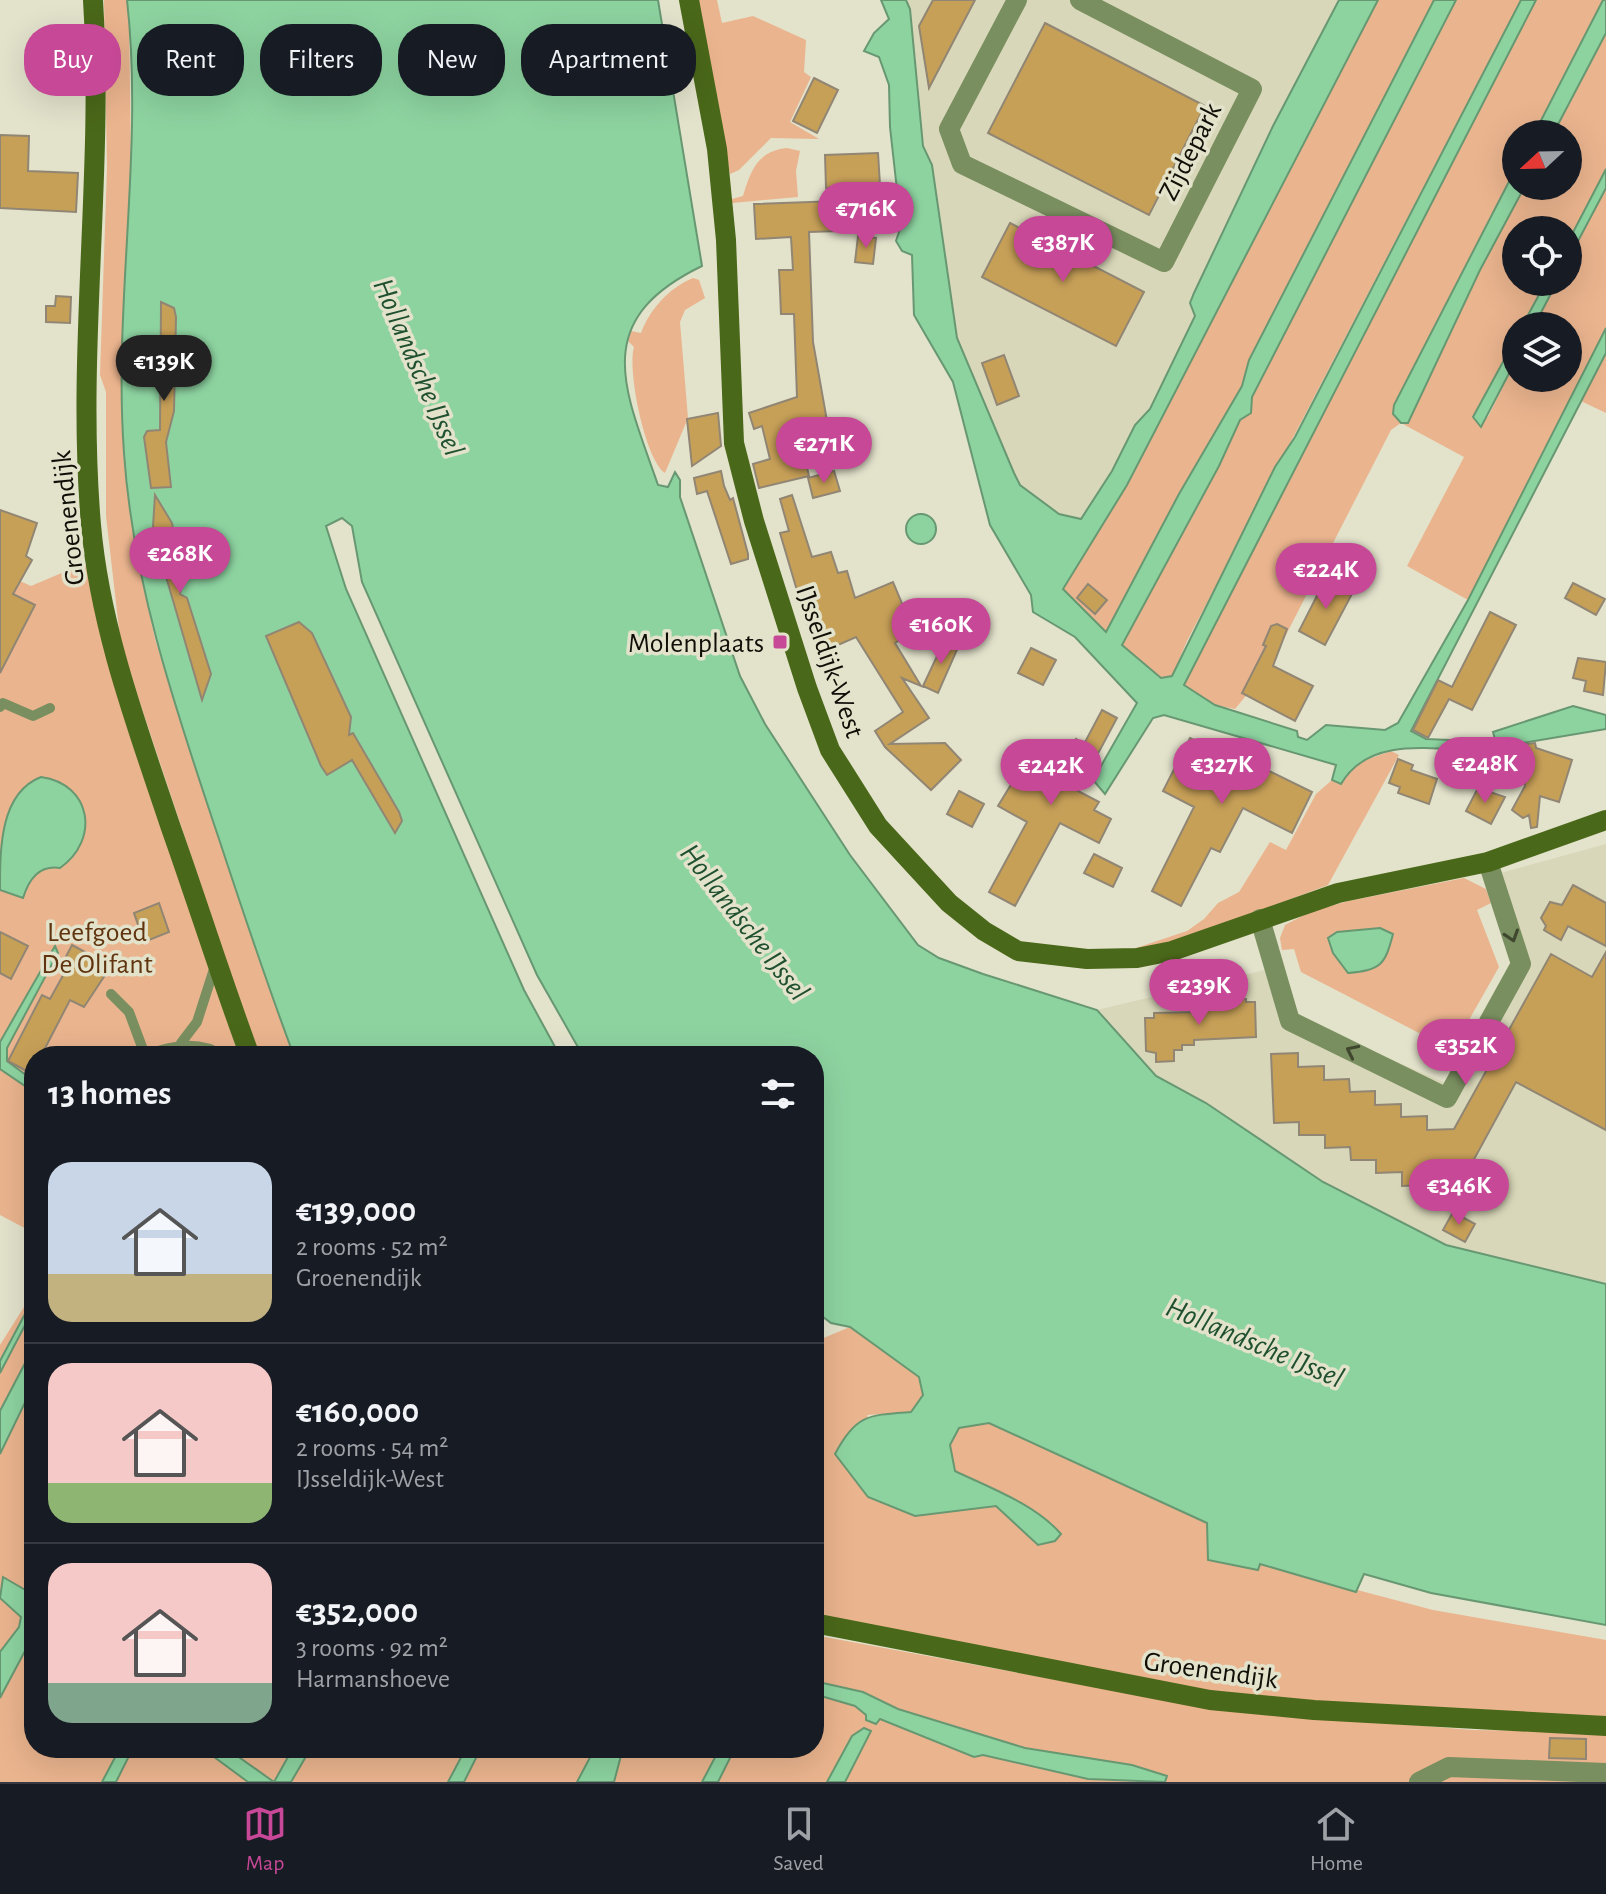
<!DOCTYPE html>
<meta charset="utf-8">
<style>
body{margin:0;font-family:"Alegreya Sans",sans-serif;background:#242831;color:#f1f3f6;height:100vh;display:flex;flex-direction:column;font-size:30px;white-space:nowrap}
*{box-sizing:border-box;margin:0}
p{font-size:26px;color:#9ea1a6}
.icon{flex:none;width:44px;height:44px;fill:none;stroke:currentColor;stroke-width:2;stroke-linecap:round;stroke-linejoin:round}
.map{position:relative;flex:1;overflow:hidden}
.details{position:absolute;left:24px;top:1046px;width:800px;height:712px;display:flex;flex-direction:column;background:#171b24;border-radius:32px;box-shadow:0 8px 32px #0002}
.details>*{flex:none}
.hud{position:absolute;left:24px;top:24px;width:800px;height:72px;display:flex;gap:16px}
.needle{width:52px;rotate:248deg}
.controls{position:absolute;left:1502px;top:120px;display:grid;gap:16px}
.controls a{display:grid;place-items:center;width:80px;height:80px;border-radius:50%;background:#171b24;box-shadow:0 8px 32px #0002;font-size:40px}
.price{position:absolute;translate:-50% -68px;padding:0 18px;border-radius:28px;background:#c64896;color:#fff;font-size:26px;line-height:52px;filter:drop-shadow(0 2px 4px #0008)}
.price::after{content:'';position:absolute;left:50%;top:48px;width:24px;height:18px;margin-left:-12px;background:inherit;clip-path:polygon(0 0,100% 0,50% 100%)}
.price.current{background:#222;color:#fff}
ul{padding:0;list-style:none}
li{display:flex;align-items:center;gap:24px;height:200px;padding:0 24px}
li+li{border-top:2px solid #363941}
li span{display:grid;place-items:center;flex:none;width:224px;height:160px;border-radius:24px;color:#555}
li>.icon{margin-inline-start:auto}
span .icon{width:96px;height:96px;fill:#fffc;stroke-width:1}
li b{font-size:34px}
h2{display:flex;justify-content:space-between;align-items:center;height:96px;padding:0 24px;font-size:34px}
.pill{padding:0 28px;border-radius:32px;background:#171b24;box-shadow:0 8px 32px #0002;font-size:28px;line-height:72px}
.pill.current{background:#c64896;color:#fff}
.tab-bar{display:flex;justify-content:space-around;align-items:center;height:112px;border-top:2px solid #363941;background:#171b24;font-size:22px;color:#9ea1a6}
.tab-bar a{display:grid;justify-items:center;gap:4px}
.tab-bar .current{color:#c64896}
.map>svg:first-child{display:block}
.built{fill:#d9d7b9}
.green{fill:#eab48e}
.water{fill:#8dd3a0;stroke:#679872;stroke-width:2}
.building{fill:#c7a058;stroke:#918673;stroke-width:2}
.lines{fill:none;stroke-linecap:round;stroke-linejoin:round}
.lane{stroke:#7a8f60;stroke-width:10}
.street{stroke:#7a8f60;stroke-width:20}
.secondary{stroke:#4a6819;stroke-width:20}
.oneway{stroke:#3f482f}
.poi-dot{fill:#c64896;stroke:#e3e2cb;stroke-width:3}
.labels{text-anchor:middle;stroke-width:7;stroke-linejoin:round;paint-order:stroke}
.street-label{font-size:28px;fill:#0f0e07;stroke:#e3e2cb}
.poi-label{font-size:28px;fill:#0f0e07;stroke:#e3e2cb;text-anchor:end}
.park-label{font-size:28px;fill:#5f340f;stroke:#e3e2cb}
.water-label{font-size:30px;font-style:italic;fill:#1f5130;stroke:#e3e2cb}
</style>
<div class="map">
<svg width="1606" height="1782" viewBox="0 0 1606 1782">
<rect width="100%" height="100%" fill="#e3e2cb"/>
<!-- built -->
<path class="built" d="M906,0H1339L1273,126L1194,293L1190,303L1195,316L1150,409L1135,425L1112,471L1081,519L1059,514L1020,485L957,338L932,165L924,146Z
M1606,844V1331L1213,1137L1097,1010L1281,966L1293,1017L1455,1087L1522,966L1490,876Z"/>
<!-- green -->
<path class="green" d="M104,0H127L129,15L131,161L122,395L124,455L141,576L155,639L196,771L294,1056H258L121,646L106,516V392L100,375L107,167Z
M698,0H717L722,23L753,16L806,40L804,72L811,77L790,122L819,139L771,138L739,170L730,174Z
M1378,0H1434L1249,360L1242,386L1179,494L1106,633L1063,589L1127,485Z
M1456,0H1521L1187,641L1172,676L1161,678L1122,646L1219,466L1240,420L1251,413L1252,397Z
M1536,0H1603L1534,134H1516V168L1394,405L1408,422L1480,270L1525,186H1568V134H1553L1606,33V169L1568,241V230H1516V282H1546L1522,326H1516V338L1473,417H1488L1516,360V378H1568V326H1534L1557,282H1568V260L1606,188V328L1468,600L1407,566L1464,457L1401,423L1391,430L1269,668L1235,709L1215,705L1184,685Z
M787,148L800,151L796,171L798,197L732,203V199L743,196C751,170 758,151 787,148Z
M693,278L699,280L705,298L685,310L680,322L688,418L665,473C645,459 627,370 634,347L628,341L631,331L641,333C650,309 669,288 693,278Z
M1606,353V413L1581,401Z
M85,563L116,691L239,1056H34V1233L0,1215V572L31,586Z
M1391,751L1399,755L1328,885L1187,938L1127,951L1187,931L1204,919L1218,903L1239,892L1270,842L1286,850L1316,794L1332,780L1341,784L1355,764Z
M1464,878L1486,889L1491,903L1477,910L1499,967L1452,1050L1301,972L1294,949L1282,950L1280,938L1285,925L1312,911L1349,901Z
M34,1291V1748H814V1635L1204,1707L1472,1730L1606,1732V1782H0V1345Z
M850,1327L919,1377L923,1395L911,1412L867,1415L915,1516L996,1506L1038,1545L1053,1524L1002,1493L955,1471L950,1445L959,1427L989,1423L1207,1523L1208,1559L1257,1570L1259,1564L1433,1610L1606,1640V1721L1252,1699L814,1616V1342Z"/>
<!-- water -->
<path class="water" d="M127,0H658L702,266C588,321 625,390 658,485L668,487L675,472L680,480V497L740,676L765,724L850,855L918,945L939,958L983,974L1097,1010L1156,1076L1206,1103L1323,1182L1446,1245L1606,1284V1625L1431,1593L1364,1574L1356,1592L1260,1564L1258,1570L1208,1560L1207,1523L989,1423L959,1428L950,1445L955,1471C990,1488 1035,1504 1061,1534L1055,1541L1038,1545L996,1506L915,1516L868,1497L835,1454C856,1414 869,1415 911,1412L923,1395L919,1377L850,1327L831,1323L814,1310V1056H583L537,975L362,582L352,526L342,518L326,526L346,589L524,990L560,1056H294C267,984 243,912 219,839C177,713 133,587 124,453C113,302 144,151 127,0Z
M881,0H906L910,9L923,146L932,165L957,338L1014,473L1020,485L1059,514L1081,519L1112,471L1135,425L1150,409L1195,316L1190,303L1194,293L1273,126L1339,0H1378L1127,485L1063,589L1106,632L1179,494L1242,386L1249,360L1434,0H1456L1252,397L1251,413L1240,420L1219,466L1122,645L1161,678L1172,676L1275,467L1295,437L1521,0H1536L1184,685L1215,705L1297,731L1298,737L1307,740L1326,725L1385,730L1398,723L1468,600L1606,328V353L1411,731L1426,739L1473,741L1472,751C1426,748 1368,738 1341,784L1332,780L1336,765L1164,715L1153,718L1105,794L1093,780L1137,703L1075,637L1033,612L1031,595L990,525L953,382L914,315L912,255L902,251L896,241L901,226L890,127L889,85L879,57L864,51L874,33L889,19Z
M1603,0H1606V33L1553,134H1534Z
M1516,168V186H1525L1480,270L1408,423H1401L1393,414L1394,405Z
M1606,169V188L1568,260V242Z
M1546,282H1557L1534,326H1522Z
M1516,338V360L1481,427L1473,417Z
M906 529a15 15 0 1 1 30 0a15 15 0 1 1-30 0Z
M1573,706L1606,715V729L1516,744L1514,749L1499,754L1493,732Z
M41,777C92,784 100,840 60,868C39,865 29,879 23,898L0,890C0,848 0,793 41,777Z
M1380,928L1393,934C1385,965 1381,970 1348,973L1333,953L1328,938L1337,932Z
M55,946L58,953L7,1048V1061L34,1081V1092L0,1069V1042Z
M34,1297V1308L0,1373V1361Z
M34,1346V1384L0,1454V1411Z
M3,1577L34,1595V1634L0,1698V1652L19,1627L21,1617L0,1598Z
M814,1681L863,1692L898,1709L1025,1748L1132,1765L1167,1776L1165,1782L1088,1779L983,1755L974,1757L880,1719L876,1724L866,1720V1715L855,1706L814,1694Z
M864,1728L871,1731L845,1782H827L852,1736Z
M120,1748H133L116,1782H102Z
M202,1748H226L274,1782L293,1748H311L291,1782H248Z
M466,1748H481L464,1782H448Z
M595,1748H623L614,1782H577Z
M720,1748H735L718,1782H702Z"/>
<!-- building -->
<path class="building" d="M933,0H975L929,88L919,26Z
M1045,23L1205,106L1149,215L988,133Z
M814,78L838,90L817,133L793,121Z
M0,135L29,136L28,171L78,173L76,212L0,208Z
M878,153L880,185L826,188L825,155Z
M837,201L838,231L809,232L813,342L827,421L851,433L802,446L809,476L759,488L753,464L770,459L762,426L754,429L749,413L797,397L794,314H781L780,290L779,270H793L791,237L756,239L754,204Z
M1010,223L1144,292L1116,346L982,277Z
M858,236L876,238L873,264L855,262Z
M56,296L71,297L70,323L46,322V306H55Z
M161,302L174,308L176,317L174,411L166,442L171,487L151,488L144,437L147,431L160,430Z
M1004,355L1019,396L997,405L982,363Z
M718,413L721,446L692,466L687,419Z
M721,471L724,486L730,500L733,498L748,554V559L731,564L707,491L697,494L694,478Z
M834,471L840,491L813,498L808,478Z
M155,495L172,523L183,581L180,594L187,598L211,674L202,700L158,549L153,527Z
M792,495L812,557L831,552L838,573L847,571L855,598L893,582L914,632L895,643L921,686L902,678L929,718L890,744L945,743L961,760L931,790L885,747L875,731L903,712L856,637L820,653L806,621L780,533L789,531L780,499Z
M0,510L37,523L26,556L32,560L13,594L35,605L0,673Z
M1326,578L1353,592L1325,645L1299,631Z
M1573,583L1605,599L1596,615L1565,598Z
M1088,584L1107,600L1095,614L1077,598Z
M1490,612L1516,625L1472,710L1449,699L1428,738L1413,730L1438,680L1452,687Z
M299,622L312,633L351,717L349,735L353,733L399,812L402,821L395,833L352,760L327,775L321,766L266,636Z
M1277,624L1287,629L1273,666L1313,686L1295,721L1242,693L1266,646L1263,645L1271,626Z
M945,639L959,645L938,693L923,686Z
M1031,648L1056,660L1043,685L1018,673Z
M1578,658L1606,662L1603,695L1584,691L1586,681L1573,678Z
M1102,710L1117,718L1078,791L1099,802L1094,810L1111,819L1099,843L1060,823L1015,906L989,892L1027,822L998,806L1034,747L1062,763L1076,739L1084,744Z
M1190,738L1221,754L1229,739L1268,759L1263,768L1312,792L1292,833L1243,808L1220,852L1211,848L1181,906L1152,891L1194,807L1163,791Z
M1535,743L1536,748L1572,760L1559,802L1540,796L1537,827L1531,828L1529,815L1523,818L1512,810L1525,786L1518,745Z
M1398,759L1413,765L1411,770L1437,779L1429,804L1398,793L1400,787L1389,783Z
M1478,788L1505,797L1491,824L1466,811Z
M959,791L984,804L972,827L947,814Z
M1094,854L1122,868L1113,887L1084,873Z
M1573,885L1606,903V946L1568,926L1561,940L1544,930L1546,926L1541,918L1550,902L1562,905Z
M159,903L169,932L144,942L134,913Z
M0,932L28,946L11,979L0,973Z
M72,945L111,966L84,1007L70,1000L41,1056H34V1075L8,1061L42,995L50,999L66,970L60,968Z
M1606,952V1130L1516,1082L1453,1198H1428V1185L1402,1186V1172L1376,1173V1160H1351L1350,1147L1325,1148V1135H1299V1122L1274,1123L1271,1054L1298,1053V1067L1324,1066V1080L1349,1079L1350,1092L1375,1091V1105L1401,1104V1117L1427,1116V1130L1454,1129L1551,954L1592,977Z
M1246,999V1002H1255L1256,1037L1194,1040V1045H1182V1050H1174V1061L1156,1062V1053L1146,1051L1145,1018H1154V1013L1199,1012V1009L1226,1007V1000Z
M1453,1212L1475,1224L1465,1242L1443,1230Z
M1550,1738L1586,1739V1759L1549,1758Z"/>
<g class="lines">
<!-- lane -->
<path class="lane" d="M0,707L3,703L33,716L50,708
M111,994L129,1012L145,1055C172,1046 198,1039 224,1056
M181,1043L197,1022L214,969"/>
<!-- street -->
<path class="street" d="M1017,0L949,129L962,164L1164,262L1252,89L1080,0
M1260,919L1290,1021L1447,1098L1521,964L1488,862
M1419,1782L1449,1767L1606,1773"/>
<!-- secondary -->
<path class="secondary" d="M93,0C104,175 76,351 91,525C100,629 138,729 171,828C198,904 222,981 250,1056
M689,0L717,149L726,240L734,443L754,521L807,688L830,750L878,826L949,903L984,931L1018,951L1087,959L1137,958L1172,951L1338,893L1488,862L1606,820
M814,1623L1210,1700L1314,1710L1606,1726"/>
</g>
<!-- one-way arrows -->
<defs><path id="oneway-chevron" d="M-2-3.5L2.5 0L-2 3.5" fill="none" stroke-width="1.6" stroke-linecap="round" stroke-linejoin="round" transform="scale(2)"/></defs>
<g class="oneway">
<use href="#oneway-chevron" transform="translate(1512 936) rotate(72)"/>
<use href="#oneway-chevron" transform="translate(1352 1051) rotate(-154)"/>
</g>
<!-- markers -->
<rect class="poi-dot" x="772" y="634" width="16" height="16" rx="4"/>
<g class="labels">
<!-- street labels -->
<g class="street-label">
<text transform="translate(1189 151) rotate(-63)" y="10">Zijdepark</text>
<text transform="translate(67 518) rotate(-96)" y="10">Groenendijk</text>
<text transform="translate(831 661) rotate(71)" y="10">IJsseldijk-West</text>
<text transform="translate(1211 1669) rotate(8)" y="10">Groenendijk</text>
</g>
<!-- poi labels -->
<g class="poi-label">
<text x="764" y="652">Molenplaats</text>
</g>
<!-- park labels -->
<g class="park-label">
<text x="97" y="941">Leefgoed<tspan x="97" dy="32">De Olifant</tspan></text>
</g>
<!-- water labels -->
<g class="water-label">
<text transform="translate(419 367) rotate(67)" y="10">Hollandsche IJssel</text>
<text transform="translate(745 922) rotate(52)" y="10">Hollandsche IJssel</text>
<text transform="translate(1255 1342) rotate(23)" y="10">Hollandsche IJssel</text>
</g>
</g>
</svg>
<div class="controls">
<a><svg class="needle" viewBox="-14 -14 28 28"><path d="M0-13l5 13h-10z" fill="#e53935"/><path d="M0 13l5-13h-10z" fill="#9ea1a6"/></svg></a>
<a><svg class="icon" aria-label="locate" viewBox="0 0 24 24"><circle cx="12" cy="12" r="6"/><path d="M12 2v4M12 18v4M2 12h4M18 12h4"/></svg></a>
<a><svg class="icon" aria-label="layers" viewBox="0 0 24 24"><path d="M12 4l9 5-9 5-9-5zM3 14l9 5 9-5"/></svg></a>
</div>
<b class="price" style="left:866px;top:250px">€716K</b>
<b class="price" style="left:1063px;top:284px">€387K</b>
<b class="price current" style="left:164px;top:403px">€139K</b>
<b class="price" style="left:824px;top:485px">€271K</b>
<b class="price" style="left:180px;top:595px">€268K</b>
<b class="price" style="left:1326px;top:611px">€224K</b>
<b class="price" style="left:941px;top:666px">€160K</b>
<b class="price" style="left:1485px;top:805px">€248K</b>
<b class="price" style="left:1222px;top:806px">€327K</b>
<b class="price" style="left:1051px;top:807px">€242K</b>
<b class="price" style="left:1199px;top:1027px">€239K</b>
<b class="price" style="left:1466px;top:1087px">€352K</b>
<b class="price" style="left:1459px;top:1227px">€346K</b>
<div class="hud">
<a class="pill current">Buy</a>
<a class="pill">Rent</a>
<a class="pill">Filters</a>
<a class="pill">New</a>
<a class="pill">Apartment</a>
</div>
<section class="details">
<h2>13 homes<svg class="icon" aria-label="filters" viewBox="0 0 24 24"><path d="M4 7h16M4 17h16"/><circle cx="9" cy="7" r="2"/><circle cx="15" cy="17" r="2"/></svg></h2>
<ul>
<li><span style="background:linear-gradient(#c9d6e8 70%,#c2b280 0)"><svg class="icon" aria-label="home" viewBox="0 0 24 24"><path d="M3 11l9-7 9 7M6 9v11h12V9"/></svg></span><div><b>€139,000</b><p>2 rooms · 52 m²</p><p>Groenendijk</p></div></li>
<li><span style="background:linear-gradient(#f6c9c9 75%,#8fb573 0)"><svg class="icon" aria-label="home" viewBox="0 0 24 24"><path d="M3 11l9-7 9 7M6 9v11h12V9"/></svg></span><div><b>€160,000</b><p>2 rooms · 54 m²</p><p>IJsseldijk-West</p></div></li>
<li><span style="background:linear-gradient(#f6c9c9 75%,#7fa58c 0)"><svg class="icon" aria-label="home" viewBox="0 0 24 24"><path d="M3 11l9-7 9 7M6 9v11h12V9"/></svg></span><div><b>€352,000</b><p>3 rooms · 92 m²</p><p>Harmanshoeve</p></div></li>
</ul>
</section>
</div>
<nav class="tab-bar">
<a class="current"><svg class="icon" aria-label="map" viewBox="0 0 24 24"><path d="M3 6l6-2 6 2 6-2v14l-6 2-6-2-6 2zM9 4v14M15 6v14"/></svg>Map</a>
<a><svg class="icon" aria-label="saved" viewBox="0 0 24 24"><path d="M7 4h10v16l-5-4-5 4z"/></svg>Saved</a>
<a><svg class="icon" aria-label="home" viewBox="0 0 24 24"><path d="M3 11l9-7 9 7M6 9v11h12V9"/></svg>Home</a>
</nav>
